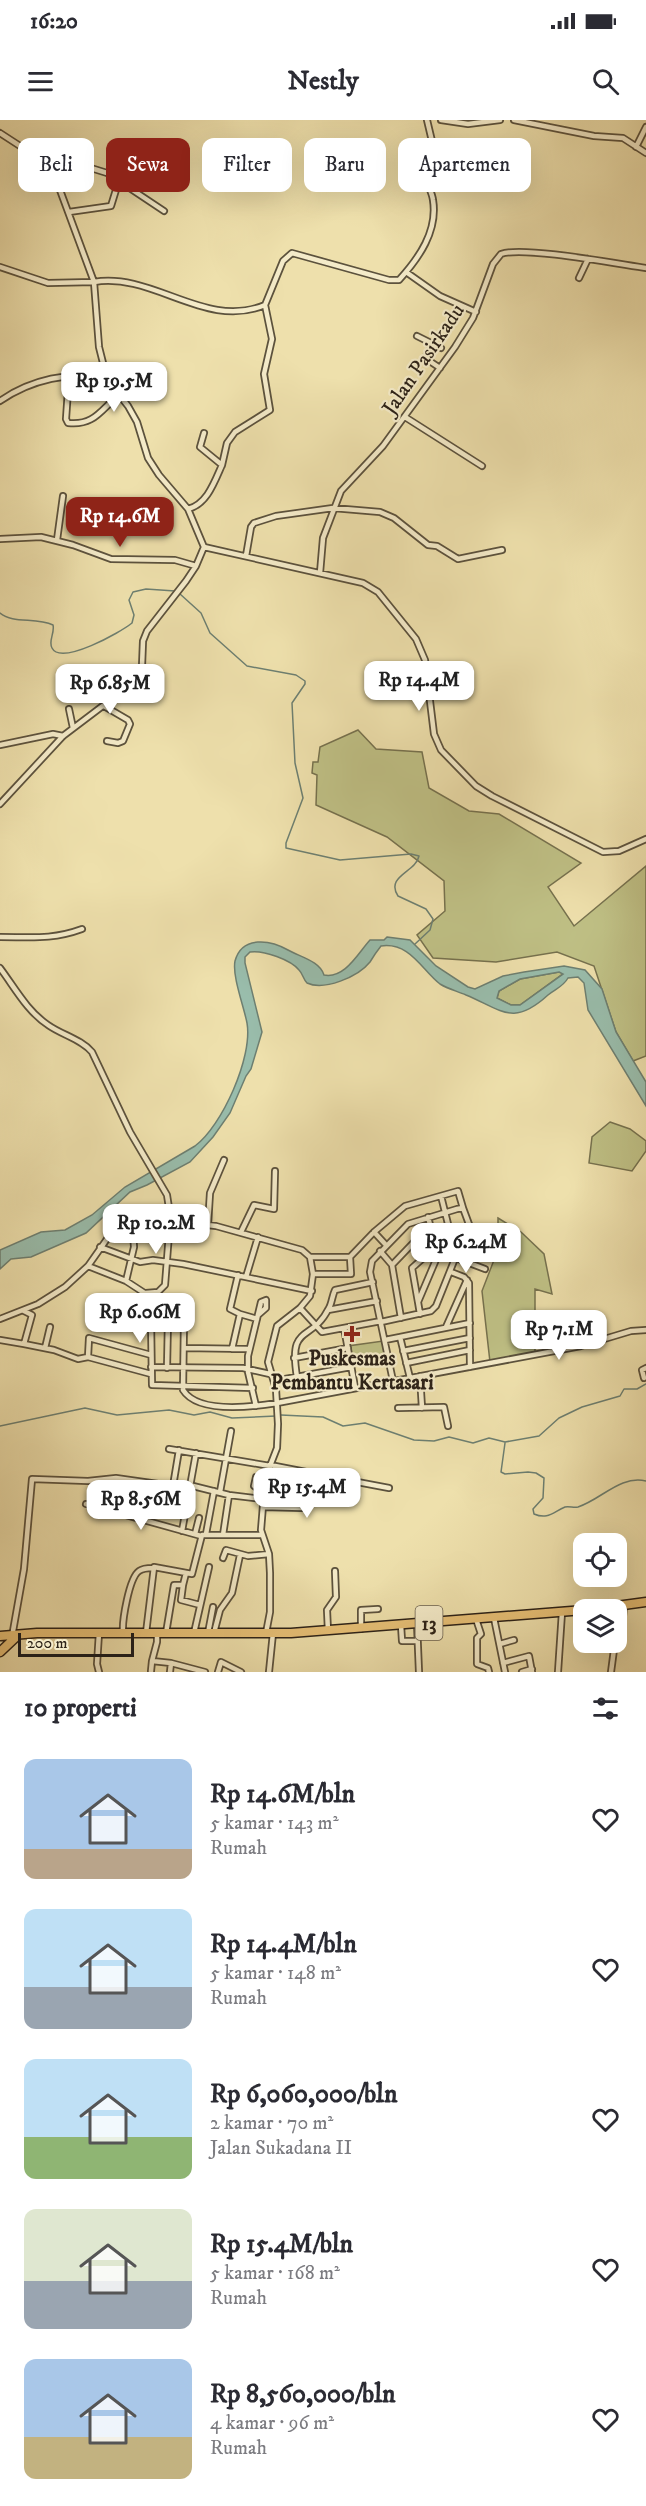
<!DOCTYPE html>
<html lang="id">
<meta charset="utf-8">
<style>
body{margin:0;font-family:"IM FELL DW Pica",serif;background:#f7f7f7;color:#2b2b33;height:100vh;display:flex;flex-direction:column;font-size:22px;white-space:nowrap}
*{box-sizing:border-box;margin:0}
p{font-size:20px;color:#7c7c81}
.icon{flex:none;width:33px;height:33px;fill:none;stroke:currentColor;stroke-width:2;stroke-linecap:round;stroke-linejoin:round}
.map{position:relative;height:1552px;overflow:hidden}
.drawer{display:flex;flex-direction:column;background:#fff;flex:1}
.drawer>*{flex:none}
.top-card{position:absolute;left:18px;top:18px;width:610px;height:54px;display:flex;gap:12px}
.buttons{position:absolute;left:573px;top:1413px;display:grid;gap:12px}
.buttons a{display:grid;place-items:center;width:54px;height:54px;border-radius:12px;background:#fff;box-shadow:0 6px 24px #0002;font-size:30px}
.scale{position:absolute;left:18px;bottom:15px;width:116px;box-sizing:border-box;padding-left:6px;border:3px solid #2c2218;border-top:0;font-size:16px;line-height:21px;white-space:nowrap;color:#2c2218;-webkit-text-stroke:4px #f4ebc9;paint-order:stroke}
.price{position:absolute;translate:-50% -51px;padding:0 14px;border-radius:12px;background:#fff;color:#222;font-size:20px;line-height:39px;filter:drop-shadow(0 2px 3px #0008)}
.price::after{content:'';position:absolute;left:50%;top:36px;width:18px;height:14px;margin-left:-9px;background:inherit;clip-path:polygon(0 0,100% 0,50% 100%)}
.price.on{background:#8f2418;color:#fff}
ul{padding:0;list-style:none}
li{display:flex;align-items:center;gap:18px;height:150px;padding:0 24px}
li span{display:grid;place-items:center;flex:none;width:168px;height:120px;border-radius:12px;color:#555}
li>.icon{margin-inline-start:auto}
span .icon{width:72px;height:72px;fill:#fffc;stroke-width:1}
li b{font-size:26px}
h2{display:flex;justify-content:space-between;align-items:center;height:72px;padding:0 24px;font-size:26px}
.pill{padding:0 21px;border-radius:12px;background:#fff;box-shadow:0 6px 24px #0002;font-size:21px;line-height:54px}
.pill.on{background:#8f2418;color:#fff}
.status{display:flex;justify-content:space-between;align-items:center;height:42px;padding:0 30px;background:#fff;direction:ltr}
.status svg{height:16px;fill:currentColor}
header{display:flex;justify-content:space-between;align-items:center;height:78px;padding:0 24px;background:#fff;font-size:27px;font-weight:700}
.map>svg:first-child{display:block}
.green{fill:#bfc085;stroke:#76714e;stroke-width:1.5}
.water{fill:#99bdac;stroke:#6d7f71;stroke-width:1.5;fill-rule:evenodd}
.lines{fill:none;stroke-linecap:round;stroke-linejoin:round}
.stream{stroke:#6d7f71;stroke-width:1.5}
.street-casing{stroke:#5c523d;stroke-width:8}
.highway-casing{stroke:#2c2218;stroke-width:11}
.street{stroke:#f4ebc9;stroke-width:4.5}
.highway{stroke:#e7c076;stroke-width:8}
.poi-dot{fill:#8f2418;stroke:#f4ebc9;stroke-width:2}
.labels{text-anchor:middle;stroke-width:4.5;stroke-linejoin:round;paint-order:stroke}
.shield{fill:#f4ebc9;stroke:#685e4d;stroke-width:1.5}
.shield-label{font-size:20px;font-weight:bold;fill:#2c2218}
.street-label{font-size:21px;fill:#2c2218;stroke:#f4ebc9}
.poi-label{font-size:21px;font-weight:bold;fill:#2c2218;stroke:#f4ebc9}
</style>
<div class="status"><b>16:20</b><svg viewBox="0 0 49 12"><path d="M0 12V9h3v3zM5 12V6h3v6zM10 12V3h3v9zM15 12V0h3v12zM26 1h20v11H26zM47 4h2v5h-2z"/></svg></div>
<header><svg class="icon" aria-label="menu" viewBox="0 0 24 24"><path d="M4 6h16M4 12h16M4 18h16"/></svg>Nestly<svg class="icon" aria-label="search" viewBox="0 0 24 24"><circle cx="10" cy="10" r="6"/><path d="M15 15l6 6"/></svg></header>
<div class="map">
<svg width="646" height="1552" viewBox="0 0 646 1552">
<rect width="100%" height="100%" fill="#eee0ac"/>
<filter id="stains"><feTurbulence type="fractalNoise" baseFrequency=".00333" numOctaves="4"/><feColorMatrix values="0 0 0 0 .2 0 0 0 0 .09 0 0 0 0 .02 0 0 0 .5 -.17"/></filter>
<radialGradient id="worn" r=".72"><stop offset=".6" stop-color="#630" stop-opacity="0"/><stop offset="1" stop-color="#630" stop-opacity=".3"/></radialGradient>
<!-- green -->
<path class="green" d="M358,610L376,629L422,632L429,668L469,691L499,694L581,743L548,767L574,806L646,746V936L633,941L616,912L594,846L557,832L496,842L433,838L417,815L445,791L444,761L387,717L316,685L317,655L312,653L313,642H318L320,627Z
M559,852L564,853L520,885H511L497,878L499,871L520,859Z
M610,1002L630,1009L646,1021V1031L632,1051L589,1043L592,1017Z
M498,1098L521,1112L544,1134L552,1174L535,1169V1233L490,1242L482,1171L506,1109L498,1105Z
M383,1221L387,1241L352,1246L348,1226Z"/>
<!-- water -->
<path class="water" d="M387,817L410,820L436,846L468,867L475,869L503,856L524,852L564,846L585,850L602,869L616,912L646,962V986L588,890L584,863L578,857L568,858C563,867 555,869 548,875C513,907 502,890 466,875C457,871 448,869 440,864C421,849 410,822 381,826C377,831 373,837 370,842C358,857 324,871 307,863C303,859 303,854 299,850C291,840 264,830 250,832L245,837V843L262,912L251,949L246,956L230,993L213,1017L190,1042L147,1065L130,1072L86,1113L31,1137L11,1139L0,1149V1130L41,1112L65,1110L92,1095L125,1067L195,1026C222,1006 253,937 247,903C244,887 232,856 235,841C242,815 271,820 288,830C300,837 320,841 324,855C345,859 358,833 370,820H384ZM559,852L563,854L520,885H511L497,878L499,871L520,859Z"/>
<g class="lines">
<!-- stream -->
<path class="stream" d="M180,474L201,493L210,513L247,546L296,555L305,561V564L292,583L295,643L303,678L286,723V728L340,740L411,734L419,736C416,752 385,756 398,776L426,789L433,799L430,810L415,824
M0,493C13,504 36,497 53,505C55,513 48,521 52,528C61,546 121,512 132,503L134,495L129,480L133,472L146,469L175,471
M281,1295L323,1297L343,1306L365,1303L414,1320L434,1321L449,1317L473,1323L489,1318L505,1322L539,1316L559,1298L582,1287L620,1276L624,1269H637L646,1264
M0,1306L85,1288L117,1295L169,1290L194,1295L210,1292L232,1298L276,1296
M505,1323L501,1352L505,1354L528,1352L536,1353L544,1358L543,1378L533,1389L534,1394C548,1400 553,1392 565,1387C569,1386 574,1388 578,1387C602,1379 620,1355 646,1361"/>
<defs>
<path id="street" d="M441,0L468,4L500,0
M514,0L594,16L623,18L646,33
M0,13L20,26L107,53L164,91
M636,27L646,7
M69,92L111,86L119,60
M0,147L48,163L94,162L47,35
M406,152L440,176L476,192
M579,158L588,139
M417,216L441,228
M433,224L425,238L440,248
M69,255L66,299L68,303C95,306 101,289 120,274
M107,259L99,227L94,162C154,152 205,210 265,185L283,141L292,133L389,160H399C419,138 438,111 433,80C432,72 427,65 426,58L436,38L427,0
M0,281C30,260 71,250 107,259L128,286L137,302L148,338L159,355L188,389L204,427L196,446L186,461L147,511L143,521L142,546L133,563L63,616L0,684
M405,297L482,346
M222,345L227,323L235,312L270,290L264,254L272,219L265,185
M188,389C207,384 214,363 222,345L200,327L204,313
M0,419L41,417L73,425L111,439L175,440L196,446
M57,420L63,376
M204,427L363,463L378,472L416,519L425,540L434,614L441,630L476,666L492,676L603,732L619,731L646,719
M246,436L251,407L254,403L276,396L333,388L380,392L394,398L428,425L437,426L458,439L502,430
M320,453L323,418L341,371L383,326L455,227L473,198L493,144L501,134C523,126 618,144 646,148
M104,586L128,600L130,604L123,621L118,623L107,621
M69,589L73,608
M0,625L53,614L63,616
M0,817C31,817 52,820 82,809
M0,848C15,868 27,891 48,905C62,915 81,919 92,932L130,1012L167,1075L171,1101
M208,1105L210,1073L224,1040
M468,1105L472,1125L493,1132
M241,1112L254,1085L274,1089L275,1051
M374,1112L386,1125
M100,1127L140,1142L153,1140L183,1144L312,1171
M380,1131L392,1145
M310,1137H350L374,1112L405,1086L458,1071L463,1088
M456,1138L485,1149
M88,1146L126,1161L149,1176L151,1201L152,1265L253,1268
M451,1152L464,1157L469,1163L470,1247
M313,1154H351L350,1137
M238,1155L230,1189L240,1194
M246,1157L258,1117
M126,1161L134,1127L132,1098
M146,1173L158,1172L165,1165L170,1101
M418,1182L412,1148L430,1132L437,1130
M300,1188L322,1212L381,1201
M328,1190L377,1181
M24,1191L32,1195L24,1224L54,1230L78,1239L88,1237
M420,1194L418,1182L438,1135L428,1097
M401,1198L392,1145L416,1120L433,1113
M0,1199L38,1184L65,1167L88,1146L114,1109L128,1099L145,1098L216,1106L302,1130L310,1137
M151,1201L184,1202L183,1270C198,1294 252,1287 277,1283L581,1226L631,1211L646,1210
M381,1202L431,1191L436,1186L456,1136L441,1076
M446,1207L467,1160
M344,1208L355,1267
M400,1217L410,1258
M0,1220L24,1224
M385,1220L470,1203
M45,1228L50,1207
M184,1228L248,1229
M232,1229L240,1194L257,1199
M403,1231L470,1218
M88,1237L89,1218L151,1235
M88,1237L151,1254
M294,1238L348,1228
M406,1243L470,1230
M151,1247L243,1248L270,1254
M167,1248L168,1200
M420,1256L422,1288
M297,1257C288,1202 311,1224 329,1188C332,1183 332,1176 335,1170L373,1162
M644,1258L642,1250L646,1248
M274,1261L351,1247
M393,1261L370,1152L372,1141L408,1104L457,1089L463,1088L470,1107L498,1116
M256,1286L248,1252V1236L261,1182L266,1180V1188L258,1195
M398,1288L444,1287L448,1306
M169,1329L270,1346
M270,1345L306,1352L337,1363L352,1361L389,1368
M256,1357L254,1366L264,1373
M173,1366L179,1330
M220,1372L231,1311
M86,1384L201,1416
M263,1387L302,1388L317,1355
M182,1411L196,1333
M195,1414L199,1398
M206,1414L214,1371
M223,1415L229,1375
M223,1438L226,1430L248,1436L269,1434
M183,1465L181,1480L200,1485
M494,1498L505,1552
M476,1499L481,1514L477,1518V1544L488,1548L489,1552
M417,1504L419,1552
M401,1505L402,1521H417
M361,1509V1490L378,1489
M13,1511L24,1449L32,1359L88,1361L116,1358L186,1368L193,1366L229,1375L263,1379
M328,1511L327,1490L336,1477L335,1451
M99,1513L97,1544L99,1552
M123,1513C122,1501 129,1458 139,1451C143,1448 148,1448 153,1448
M146,1513L154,1447L192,1454L202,1415H261
M157,1513V1522L152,1541L171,1543L205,1552
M166,1513L174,1465H183L186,1453
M194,1513L209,1447
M208,1513L213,1487
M214,1513L220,1490L232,1473L240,1435
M266,1513L270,1492V1453L269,1434L261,1410L264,1373L270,1346L277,1328L278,1304L276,1269L268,1242L277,1206L300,1188L310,1176L313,1154L310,1137
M616,1519H621L624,1485
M500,1524L514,1520
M503,1543L529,1536L532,1552
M151,1551L152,1541
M170,1552L171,1543
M218,1552L221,1542L241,1552
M269,1552L273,1513
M522,1552L532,1549
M558,1552L562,1492
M611,1552L615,1522"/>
<path id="highway" d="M587,1490L646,1482
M0,1516L37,1513H291L584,1490
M0,1532L17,1516"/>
</defs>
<!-- street casing -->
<use href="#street" class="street-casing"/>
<!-- highway casing -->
<use href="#highway" class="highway-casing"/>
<!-- street -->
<use href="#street" class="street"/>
<!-- highway -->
<use href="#highway" class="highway"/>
</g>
<!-- markers -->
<path class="poi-dot" d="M349 1205h6v6h6v6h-6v6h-6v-6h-6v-6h6z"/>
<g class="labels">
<!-- shield labels -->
<rect class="shield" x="415.5" y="1486" width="27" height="34" rx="4.5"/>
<g class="shield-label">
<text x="429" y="1510">13</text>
</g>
<!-- street labels -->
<g class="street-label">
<text transform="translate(423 239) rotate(-56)" y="7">Jalan Pasirkadu</text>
</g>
<!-- poi labels -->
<g class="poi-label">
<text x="352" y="1245">Puskesmas<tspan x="352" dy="24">Pembantu Kertasari</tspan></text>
</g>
</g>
<rect width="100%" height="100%" filter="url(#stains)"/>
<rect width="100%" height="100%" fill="url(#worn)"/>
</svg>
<div class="buttons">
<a><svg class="icon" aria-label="locate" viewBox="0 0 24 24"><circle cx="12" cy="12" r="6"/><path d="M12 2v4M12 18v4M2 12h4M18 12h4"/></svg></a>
<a><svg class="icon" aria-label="layers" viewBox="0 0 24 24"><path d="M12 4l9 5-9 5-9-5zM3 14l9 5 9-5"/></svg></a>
</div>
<div class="scale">200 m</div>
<b class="price" style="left:114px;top:293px">Rp 19.5M</b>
<b class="price on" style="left:120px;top:428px">Rp 14.6M</b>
<b class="price" style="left:419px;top:592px">Rp 14.4M</b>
<b class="price" style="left:110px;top:595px">Rp 6.85M</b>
<b class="price" style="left:156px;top:1135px">Rp 10.2M</b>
<b class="price" style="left:466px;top:1154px">Rp 6.24M</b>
<b class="price" style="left:140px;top:1224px">Rp 6.06M</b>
<b class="price" style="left:559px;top:1241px">Rp 7.1M</b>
<b class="price" style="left:307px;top:1399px">Rp 15.4M</b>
<b class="price" style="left:141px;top:1411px">Rp 8.56M</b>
<div class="top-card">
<a class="pill">Beli</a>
<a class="pill on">Sewa</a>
<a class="pill">Filter</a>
<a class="pill">Baru</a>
<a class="pill">Apartemen</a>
</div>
</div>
<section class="drawer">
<h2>10 properti<svg class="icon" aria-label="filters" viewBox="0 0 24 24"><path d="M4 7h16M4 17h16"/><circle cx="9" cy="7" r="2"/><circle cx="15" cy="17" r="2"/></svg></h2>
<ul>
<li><span style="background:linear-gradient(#a9c7e8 75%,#b9a48a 0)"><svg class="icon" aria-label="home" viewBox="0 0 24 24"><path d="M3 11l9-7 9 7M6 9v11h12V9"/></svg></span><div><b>Rp 14.6M/bln</b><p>5 kamar · 143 m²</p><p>Rumah</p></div><svg class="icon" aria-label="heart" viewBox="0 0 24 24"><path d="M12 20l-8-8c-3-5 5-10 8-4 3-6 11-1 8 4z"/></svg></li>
<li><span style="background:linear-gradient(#bfe0f5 65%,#9aa5b1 0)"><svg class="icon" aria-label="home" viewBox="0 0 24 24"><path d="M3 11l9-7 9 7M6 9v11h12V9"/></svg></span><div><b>Rp 14.4M/bln</b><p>5 kamar · 148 m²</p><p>Rumah</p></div><svg class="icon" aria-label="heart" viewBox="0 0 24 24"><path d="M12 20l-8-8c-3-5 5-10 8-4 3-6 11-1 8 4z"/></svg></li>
<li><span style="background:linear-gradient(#bfe0f5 65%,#8fb573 0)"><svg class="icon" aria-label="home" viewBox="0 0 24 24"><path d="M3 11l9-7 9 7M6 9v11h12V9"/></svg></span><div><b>Rp 6,060,000/bln</b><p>2 kamar · 70 m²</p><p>Jalan Sukadana II</p></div><svg class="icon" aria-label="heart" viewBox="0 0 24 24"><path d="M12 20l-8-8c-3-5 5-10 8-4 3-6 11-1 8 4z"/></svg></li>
<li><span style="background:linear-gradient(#dfe7d0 60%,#9aa5b1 0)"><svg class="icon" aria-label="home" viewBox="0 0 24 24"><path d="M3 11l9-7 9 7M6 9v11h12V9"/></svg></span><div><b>Rp 15.4M/bln</b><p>5 kamar · 168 m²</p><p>Rumah</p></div><svg class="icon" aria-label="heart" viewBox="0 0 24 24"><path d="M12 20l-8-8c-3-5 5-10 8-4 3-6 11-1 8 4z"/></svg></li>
<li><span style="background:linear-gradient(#a9c7e8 65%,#c2b280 0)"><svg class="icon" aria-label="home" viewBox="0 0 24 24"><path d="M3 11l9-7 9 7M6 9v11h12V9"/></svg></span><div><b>Rp 8,560,000/bln</b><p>4 kamar · 96 m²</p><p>Rumah</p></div><svg class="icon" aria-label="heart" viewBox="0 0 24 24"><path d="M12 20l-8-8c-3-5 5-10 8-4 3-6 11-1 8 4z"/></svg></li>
</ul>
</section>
